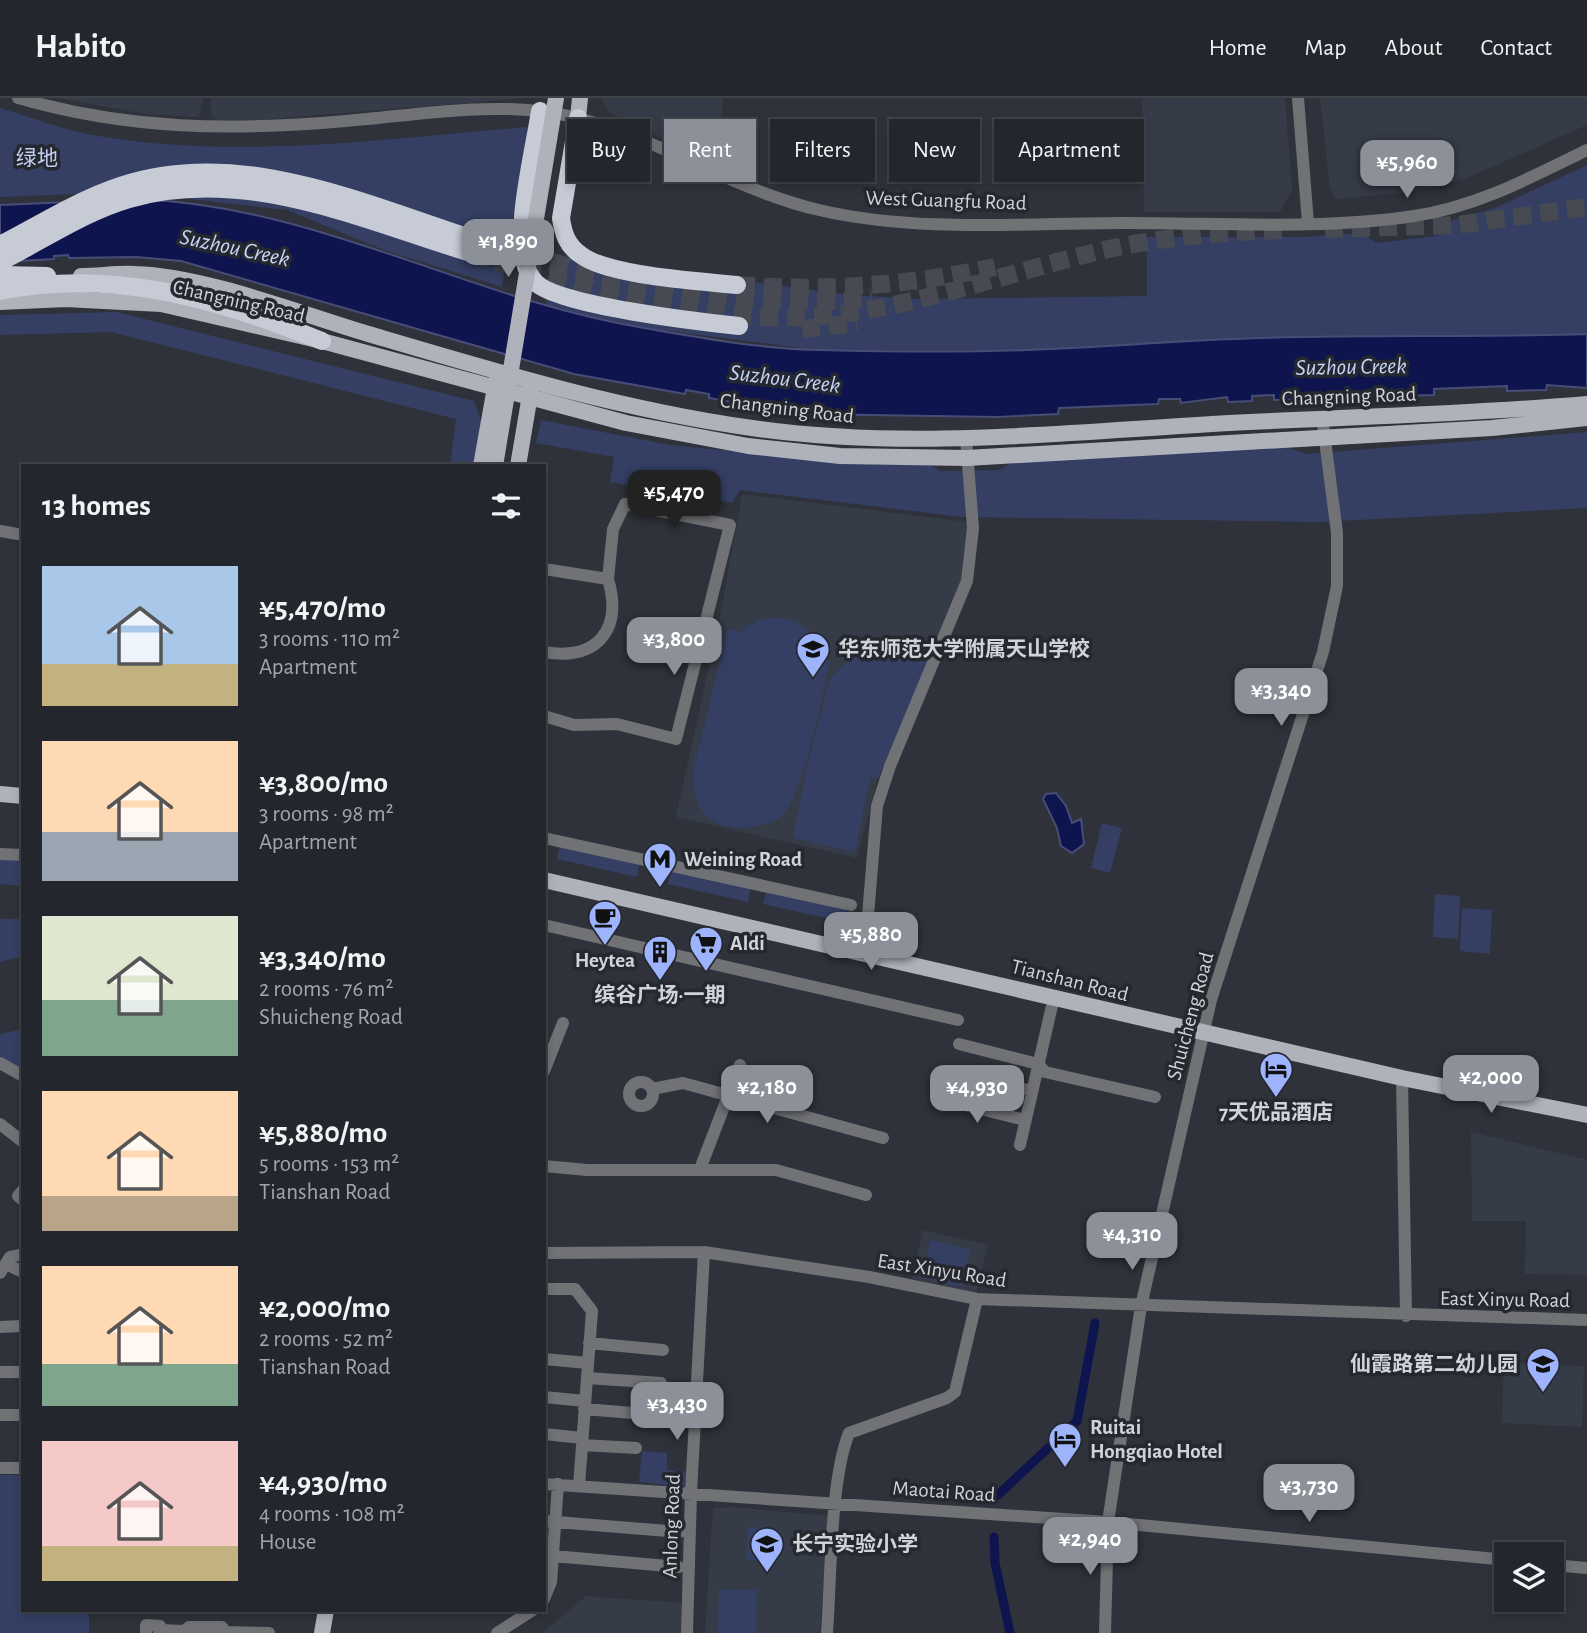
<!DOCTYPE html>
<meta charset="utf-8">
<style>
body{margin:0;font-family:"Alegreya Sans","Noto Sans SC",sans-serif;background:#2b2e34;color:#f1f3f6;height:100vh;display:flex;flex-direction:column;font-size:26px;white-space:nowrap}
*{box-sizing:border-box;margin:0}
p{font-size:23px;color:#a3a5a9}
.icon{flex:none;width:38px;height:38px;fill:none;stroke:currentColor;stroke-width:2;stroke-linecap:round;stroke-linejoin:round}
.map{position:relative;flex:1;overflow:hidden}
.side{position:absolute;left:21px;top:366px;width:525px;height:1148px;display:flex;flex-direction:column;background:#23262c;border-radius:0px;box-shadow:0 4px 10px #0003,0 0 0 2px #404348}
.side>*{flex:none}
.banner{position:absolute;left:567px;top:21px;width:665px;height:63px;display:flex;gap:14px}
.tools{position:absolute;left:1494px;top:1444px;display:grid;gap:14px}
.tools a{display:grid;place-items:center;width:70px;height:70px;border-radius:0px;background:#23262c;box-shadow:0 4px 10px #0003,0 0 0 2px #404348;font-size:35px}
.price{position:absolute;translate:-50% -60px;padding:0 16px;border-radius:14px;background:#8c9099;color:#fff;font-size:23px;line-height:46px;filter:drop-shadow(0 2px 4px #0008)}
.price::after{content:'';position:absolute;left:50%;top:42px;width:21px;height:16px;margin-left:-10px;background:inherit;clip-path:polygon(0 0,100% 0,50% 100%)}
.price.on{background:#222;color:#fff}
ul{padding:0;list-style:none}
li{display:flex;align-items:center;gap:21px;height:175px;padding:0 21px}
li span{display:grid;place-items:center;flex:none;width:196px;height:140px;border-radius:0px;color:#555}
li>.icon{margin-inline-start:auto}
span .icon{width:84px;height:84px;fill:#fffc;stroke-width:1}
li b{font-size:30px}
h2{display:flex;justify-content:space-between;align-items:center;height:84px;padding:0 21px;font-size:30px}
.tag{padding:0 24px;border-radius:0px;background:#23262c;box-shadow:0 4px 10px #0003,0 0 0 2px #404348;font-size:24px;line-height:63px}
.tag.on{background:#8c9099;color:#fff}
header{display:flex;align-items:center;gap:42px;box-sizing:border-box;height:98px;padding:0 35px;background:#23262c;border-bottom:2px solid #404348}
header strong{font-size:33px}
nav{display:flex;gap:38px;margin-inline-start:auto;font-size:24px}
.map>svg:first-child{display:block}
.built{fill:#363b48}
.green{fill:#343f63}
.water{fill:#0e144e;stroke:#484d77;stroke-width:2}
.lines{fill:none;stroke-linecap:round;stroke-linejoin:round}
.canal{stroke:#0e144e;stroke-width:9}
.highway-tunnel{stroke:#474a52;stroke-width:18;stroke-dasharray:18 9;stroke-linecap:butt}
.minor{stroke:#717276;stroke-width:12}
.major{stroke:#afb2ba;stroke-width:16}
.highway{stroke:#c7cbd5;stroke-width:18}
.major-bridge{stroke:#afb2ba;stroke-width:16}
.labels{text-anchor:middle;stroke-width:7;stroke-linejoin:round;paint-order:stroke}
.park-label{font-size:21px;fill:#c3d0f5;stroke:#25282f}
.street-label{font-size:21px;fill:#d1d3d8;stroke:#25282f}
.poi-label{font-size:21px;font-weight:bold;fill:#d1d3d8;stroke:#25282f;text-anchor:start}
.water-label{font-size:23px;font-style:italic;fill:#c7d4f9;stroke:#25282f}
</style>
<header>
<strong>Habito</strong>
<nav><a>Home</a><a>Map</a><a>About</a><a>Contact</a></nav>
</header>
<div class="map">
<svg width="1587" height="1535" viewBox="0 0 1587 1535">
<rect width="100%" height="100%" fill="#2f323a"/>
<!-- built -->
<path class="built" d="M57,0H203L199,19L146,16Z
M211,0H528L254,22H217L211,16Z
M601,0H723L718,66L610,15Z
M1142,0H1285L1292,92L1280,114H1144Z
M1320,0H1587V27L1463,82L1410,94L1336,101L1330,90Z
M742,396L968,424L965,476L878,680L857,760L676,719L722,508Z
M1471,1034L1587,1062V1177L1525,1176L1526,1123H1472Z
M923,1132L988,1147L976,1196L912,1181Z
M1504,1265L1584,1268L1582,1329L1502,1325Z
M733,1409L829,1418L820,1535H705L713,1410Z
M586,1498L684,1505L683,1535H543Z"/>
<!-- green -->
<path class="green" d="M0,10C28,18 58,30 87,36C232,63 383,41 528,29L502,189L384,152L287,112L127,94L0,99Z
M1587,67V236L1233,241L1046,252H818L644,230L546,208L555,157L849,197L918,201L1147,198V139H1305L1362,135L1376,145L1436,138L1450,123L1495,110Z
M117,214L474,303L482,325L475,367H450L456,321L111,234L0,237V217Z
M541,322L670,347L877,367H931L940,373L999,372L1015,363L1286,349L1306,356L1587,334V410L1319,424L962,419L740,392L732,405L610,384L614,359L536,345Z
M775,520C803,520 819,540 829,564C823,600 805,686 785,714C771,732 725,735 709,720C694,707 693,689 694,670L728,531L739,534L759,522Z
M899,544L930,559L878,680L870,679L855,754L793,740L808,664L830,581L852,558Z
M1102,725L1122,730L1110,775L1091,770Z
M560,746L640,764L637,779L557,761Z
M0,760L23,762V788L0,786Z
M671,771L751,789L748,804L668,786Z
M767,792L847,810L844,824L763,806Z
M1435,796L1460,798L1458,841L1433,839Z
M1462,810L1492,812L1490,856L1460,853Z
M0,821H23V858L0,864Z
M23,931V983L0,972V936Z
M931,1142L970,1152L961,1189L922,1180Z
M642,1353L667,1355V1372L686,1374L685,1389L639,1384Z
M0,1377H23V1512H89V1535H0Z
M748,1429L768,1430L766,1463L746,1462Z
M719,1491L757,1492L756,1535H718Z"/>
<!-- water -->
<path class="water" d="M139,101C322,109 469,201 644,230C702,240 762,251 820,252C896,254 973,255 1049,251C1110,249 1171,243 1233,241C1351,236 1469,240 1587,236V290L1547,287L1546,292L1507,293V288L1434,291V297L1322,300L1321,295L1301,296L1300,301L1274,302V297L1252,298V303L1228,304L1227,299L1181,305L1180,301H1159L1158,306L1059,310L1058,316L998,319L805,316L709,300V296L686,292L685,296L574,276L181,163L136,159L69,160L68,157L54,158V161L0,164V107Z
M1056,695L1066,708L1072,725L1081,721L1084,746L1072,755L1061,748L1057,730L1043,701L1046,696Z"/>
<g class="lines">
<!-- canal -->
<path class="canal" d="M998,1397L1077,1323L1095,1225
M994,1439L995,1465L1010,1535"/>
<!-- highway-tunnel -->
<path class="highway-tunnel" d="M1325,131L1457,127L1587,109
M473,141C604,181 734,215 872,200
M471,155C579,189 693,224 808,219C898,215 1003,176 1092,155C1156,139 1221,134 1287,132
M737,187C822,194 911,187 995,169
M802,231L857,225"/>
<!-- minor -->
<path class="minor" d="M18,0C129,32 231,33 346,23C409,18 475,6 539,13C638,24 722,90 819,112C918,135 1024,125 1124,125C1220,125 1320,132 1414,118C1476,109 1532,79 1587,52
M1298,0L1308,125
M0,433L23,437
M544,471L608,481L613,431L625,406L730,427L676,641L617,626L574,627L544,618
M544,554C597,563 623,532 608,481
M544,740L851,807
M0,756L23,757
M544,827L958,922
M865,854L877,708L890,668L967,483L973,430L966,340
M959,946L1038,966L1045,974L1155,999
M0,965L23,978
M544,973L563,925
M950,974L1032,993
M1402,980L1406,1218
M629 996a12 12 0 1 1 24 0a12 12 0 1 1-24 0Z
M652,991L683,985L883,1040
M937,1000L1025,1022
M0,1026L23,1044
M1020,1047L1054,899
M544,1068L587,1072H776L866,1097
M700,1071L740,967
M23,1092L18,1098L23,1102
M544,1155L704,1154L869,1179L977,1201L1587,1222
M6,1166L23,1174
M0,1175L10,1159L23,1156
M544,1191H575L592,1213L579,1388
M0,1229L22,1228
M589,1245L663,1252
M544,1261L588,1265
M0,1274H23
M587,1280L661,1285
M544,1299L585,1303
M584,1311L657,1317
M0,1317H23
M544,1336L582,1340
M582,1347L636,1350
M0,1370H23
M544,1386L1108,1424L1507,1462
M544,1423L680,1434
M544,1461L553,1458L679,1469
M1552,1467L1587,1470
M544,1501L551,1484L558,1386
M189,1529H222L226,1535
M160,1532L184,1533L189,1529L192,1535
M226,1534L269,1535
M146,1535V1527L160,1528L159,1535
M497,1535L533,1512
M687,1535L691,1395L704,1154
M827,1535C831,1482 830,1382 849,1335L947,1300L955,1294L977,1201
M1105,1535L1108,1424L1141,1208L1211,902L1323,554L1337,488V435L1322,319"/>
<!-- major -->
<path class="major" d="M578,20L580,0
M81,178C99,178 117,175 135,176C205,178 304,217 372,237C497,274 623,312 752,330C905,352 1059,335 1212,326C1337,319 1462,317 1587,306
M0,204L66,201L161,206L322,243L626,325L748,348L840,358L967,360L1492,330L1587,320
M481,368L496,284
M518,368L531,291
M0,696L23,698
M544,782L1402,980L1587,1017
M322,1535L326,1512"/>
<!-- highway -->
<path class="highway" d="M540,13C534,52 516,125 524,162C526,170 530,179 536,185C561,208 701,224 739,228
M578,20L561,120C563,135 567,148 581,157C608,178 701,183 737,187
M0,147C39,127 78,102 120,88C238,48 362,105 473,141
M0,164C42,143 84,114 129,101C244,67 362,122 471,155
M0,177L47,178
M0,193C112,170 219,201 322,243"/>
<!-- major-bridge -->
<path class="major-bridge" d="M495,368L556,0"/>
</g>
<!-- icons -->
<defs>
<symbol id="school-pin" viewBox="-11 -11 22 30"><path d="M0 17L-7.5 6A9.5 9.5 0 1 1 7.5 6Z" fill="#9db4fd" stroke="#25282f"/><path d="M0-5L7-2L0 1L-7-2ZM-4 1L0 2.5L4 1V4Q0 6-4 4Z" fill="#111"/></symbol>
<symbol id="metro-pin" viewBox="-11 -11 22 30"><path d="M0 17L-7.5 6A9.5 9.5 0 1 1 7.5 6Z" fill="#9db4fd" stroke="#25282f"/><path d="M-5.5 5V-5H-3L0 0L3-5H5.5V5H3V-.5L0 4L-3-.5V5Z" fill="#111"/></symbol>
<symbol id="cafe-pin" viewBox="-11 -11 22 30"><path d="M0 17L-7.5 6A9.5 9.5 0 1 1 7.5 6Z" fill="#9db4fd" stroke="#25282f"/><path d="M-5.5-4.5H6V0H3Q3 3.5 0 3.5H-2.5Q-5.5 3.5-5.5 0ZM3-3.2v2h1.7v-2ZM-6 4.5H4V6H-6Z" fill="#111"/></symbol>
<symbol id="supermarket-pin" viewBox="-11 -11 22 30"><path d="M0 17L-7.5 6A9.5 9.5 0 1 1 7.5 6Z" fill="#9db4fd" stroke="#25282f"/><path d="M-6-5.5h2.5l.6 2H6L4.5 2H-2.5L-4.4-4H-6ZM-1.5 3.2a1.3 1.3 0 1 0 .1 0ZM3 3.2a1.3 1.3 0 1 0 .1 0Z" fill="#111"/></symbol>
<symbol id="building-pin" viewBox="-11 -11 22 30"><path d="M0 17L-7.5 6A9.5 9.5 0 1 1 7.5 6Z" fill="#9db4fd" stroke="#25282f"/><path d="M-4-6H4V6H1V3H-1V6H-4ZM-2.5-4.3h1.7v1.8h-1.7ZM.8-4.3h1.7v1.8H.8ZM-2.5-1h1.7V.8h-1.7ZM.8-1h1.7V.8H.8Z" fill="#111"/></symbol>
<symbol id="hotel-pin" viewBox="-11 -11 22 30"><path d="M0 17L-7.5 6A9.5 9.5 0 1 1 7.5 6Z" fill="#9db4fd" stroke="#25282f"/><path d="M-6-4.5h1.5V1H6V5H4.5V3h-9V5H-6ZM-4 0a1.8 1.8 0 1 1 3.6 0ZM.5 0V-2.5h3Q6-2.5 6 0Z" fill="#111"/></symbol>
</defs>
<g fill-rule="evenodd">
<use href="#school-pin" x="794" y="532" width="38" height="52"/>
<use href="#metro-pin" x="641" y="742" width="38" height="52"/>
<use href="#cafe-pin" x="586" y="800" width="38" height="52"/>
<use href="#supermarket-pin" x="687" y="826" width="38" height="52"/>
<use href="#building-pin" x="641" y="835" width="38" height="52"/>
<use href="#hotel-pin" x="1257" y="952" width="38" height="52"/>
<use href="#school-pin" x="1524" y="1247" width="38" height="52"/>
<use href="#hotel-pin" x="1046" y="1322" width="38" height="52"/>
<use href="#school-pin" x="748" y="1427" width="38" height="52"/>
</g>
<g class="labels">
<!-- park labels -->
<g class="park-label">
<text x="37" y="67">绿地</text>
</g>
<!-- street labels -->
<g class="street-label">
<text transform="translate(946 102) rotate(2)" y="7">West Guangfu Road</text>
<text transform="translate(239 203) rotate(13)" y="7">Changning Road</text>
<text transform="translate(1349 298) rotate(-2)" y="7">Changning Road</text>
<text transform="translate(787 310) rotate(7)" y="7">Changning Road</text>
<text transform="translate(1070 882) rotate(14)" y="7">Tianshan Road</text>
<text transform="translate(1190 918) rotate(-75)" y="7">Shuicheng Road</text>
<text transform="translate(942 1172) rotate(9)" y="7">East Xinyu Road</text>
<text transform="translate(1505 1201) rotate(1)" y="7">East Xinyu Road</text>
<text transform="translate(944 1393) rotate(4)" y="7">Maotai Road</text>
<text transform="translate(671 1428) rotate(-88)" y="7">Anlong Road</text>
</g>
<!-- poi labels -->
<g class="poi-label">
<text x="838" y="558">华东师范大学附属天山学校</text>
<text x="684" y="768">Weining Road</text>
<text x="730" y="852">Aldi</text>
<text x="605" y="869" text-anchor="middle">Heytea</text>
<text x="660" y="904" text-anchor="middle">缤谷广场·一期</text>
<text x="1276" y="1021" text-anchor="middle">7天优品酒店</text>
<text x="1518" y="1273" text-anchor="end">仙霞路第二幼儿园</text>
<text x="1090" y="1336">Ruitai<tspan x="1090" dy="24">Hongqiao Hotel</tspan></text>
<text x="792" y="1453">长宁实验小学</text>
</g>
<!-- water labels -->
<g class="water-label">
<text transform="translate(235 149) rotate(12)" y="8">Suzhou Creek</text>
<text transform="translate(1351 268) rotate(-1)" y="8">Suzhou Creek</text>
<text transform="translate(785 280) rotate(7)" y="8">Suzhou Creek</text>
</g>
</g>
</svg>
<div class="tools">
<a><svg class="icon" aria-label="layers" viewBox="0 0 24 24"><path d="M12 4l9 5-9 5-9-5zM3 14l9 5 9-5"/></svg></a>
</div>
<b class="price" style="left:1407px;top:102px">¥5,960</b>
<b class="price" style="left:508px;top:181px">¥1,890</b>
<b class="price on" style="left:674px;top:432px">¥5,470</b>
<b class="price" style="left:674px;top:579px">¥3,800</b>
<b class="price" style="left:1281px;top:630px">¥3,340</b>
<b class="price" style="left:871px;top:874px">¥5,880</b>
<b class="price" style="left:1491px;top:1017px">¥2,000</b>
<b class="price" style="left:767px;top:1027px">¥2,180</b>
<b class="price" style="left:977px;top:1027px">¥4,930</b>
<b class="price" style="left:1132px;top:1174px">¥4,310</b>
<b class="price" style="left:677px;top:1344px">¥3,430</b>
<b class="price" style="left:1309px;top:1426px">¥3,730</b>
<b class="price" style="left:1090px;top:1479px">¥2,940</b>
<div class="banner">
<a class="tag">Buy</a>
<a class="tag on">Rent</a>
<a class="tag">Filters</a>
<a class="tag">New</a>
<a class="tag">Apartment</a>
</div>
<section class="side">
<h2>13 homes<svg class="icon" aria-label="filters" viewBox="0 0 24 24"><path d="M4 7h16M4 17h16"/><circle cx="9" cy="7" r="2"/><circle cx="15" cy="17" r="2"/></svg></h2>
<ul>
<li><span style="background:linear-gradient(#a9c7e8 70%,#c2b280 0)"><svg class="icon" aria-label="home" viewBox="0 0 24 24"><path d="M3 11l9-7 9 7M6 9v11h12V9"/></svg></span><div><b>¥5,470/mo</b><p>3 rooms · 110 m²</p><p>Apartment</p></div></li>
<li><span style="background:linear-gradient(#ffd9b3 65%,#9aa5b1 0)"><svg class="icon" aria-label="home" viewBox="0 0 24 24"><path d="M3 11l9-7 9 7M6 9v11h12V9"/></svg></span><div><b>¥3,800/mo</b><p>3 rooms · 98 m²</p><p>Apartment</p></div></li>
<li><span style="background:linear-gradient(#dfe7d0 60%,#7fa58c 0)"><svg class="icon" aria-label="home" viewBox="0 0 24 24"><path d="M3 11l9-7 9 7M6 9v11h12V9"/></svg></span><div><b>¥3,340/mo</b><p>2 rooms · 76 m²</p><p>Shuicheng Road</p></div></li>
<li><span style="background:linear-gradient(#ffd9b3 75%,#b9a48a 0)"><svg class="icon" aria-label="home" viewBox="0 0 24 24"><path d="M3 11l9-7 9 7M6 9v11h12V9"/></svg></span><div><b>¥5,880/mo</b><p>5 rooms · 153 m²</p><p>Tianshan Road</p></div></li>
<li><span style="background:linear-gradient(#ffd9b3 70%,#7fa58c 0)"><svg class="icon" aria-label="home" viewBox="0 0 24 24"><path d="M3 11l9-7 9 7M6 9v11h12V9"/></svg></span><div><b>¥2,000/mo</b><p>2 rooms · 52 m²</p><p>Tianshan Road</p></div></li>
<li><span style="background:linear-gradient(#f6c9c9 75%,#c2b280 0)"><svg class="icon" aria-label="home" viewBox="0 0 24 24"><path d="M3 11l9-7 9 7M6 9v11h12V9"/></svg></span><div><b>¥4,930/mo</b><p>4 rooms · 108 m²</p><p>House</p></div></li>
</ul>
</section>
</div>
